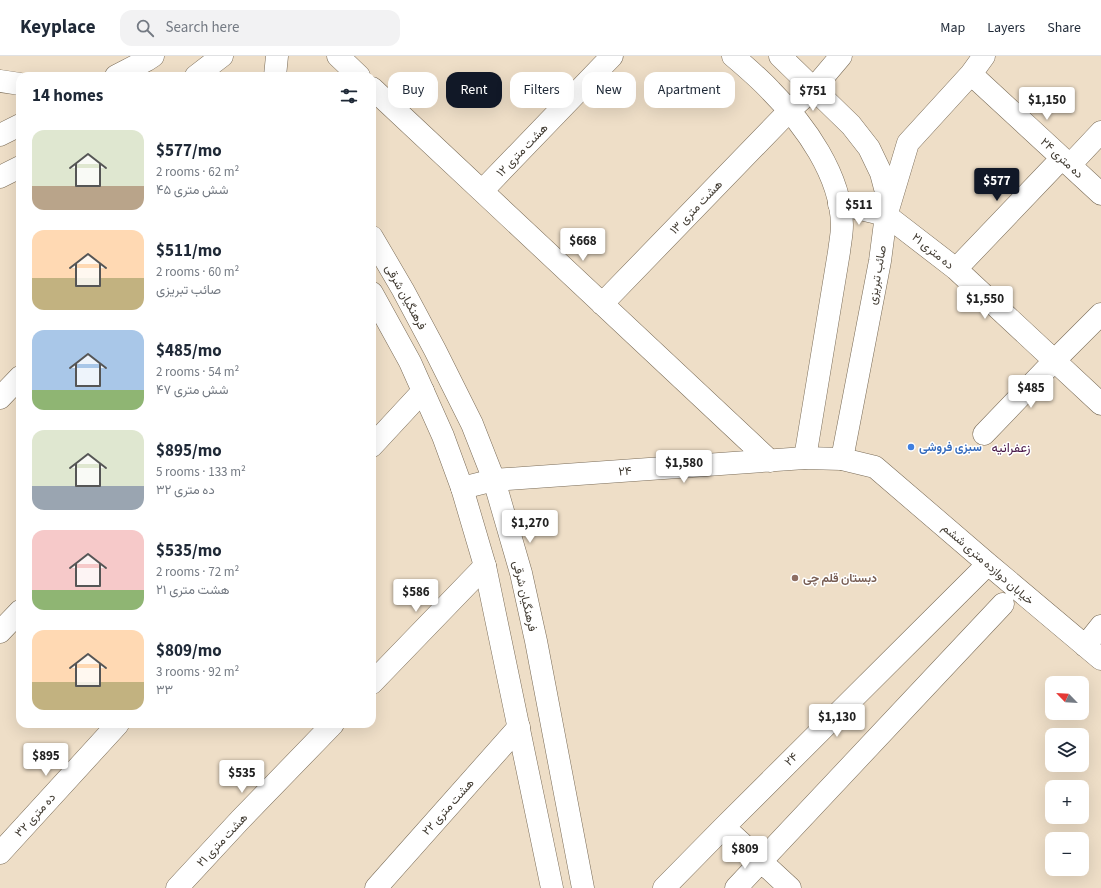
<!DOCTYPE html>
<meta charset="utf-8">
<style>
body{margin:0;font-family:"Source Sans 3",Vazirmatn,sans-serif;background:#f2f2f3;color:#1f2937;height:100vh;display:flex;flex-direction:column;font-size:15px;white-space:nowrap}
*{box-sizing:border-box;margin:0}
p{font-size:13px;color:#747a83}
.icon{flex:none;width:22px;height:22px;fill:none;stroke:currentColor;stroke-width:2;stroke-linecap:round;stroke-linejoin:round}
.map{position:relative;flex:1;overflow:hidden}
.side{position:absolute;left:16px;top:16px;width:360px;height:656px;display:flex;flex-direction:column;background:#fff;border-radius:12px;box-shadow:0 4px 16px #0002}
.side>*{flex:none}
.guide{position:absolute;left:388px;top:16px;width:380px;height:36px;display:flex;gap:8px}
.needle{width:26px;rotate:295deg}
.controls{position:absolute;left:1045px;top:620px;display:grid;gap:8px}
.controls a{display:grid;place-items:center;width:44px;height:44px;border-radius:8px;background:#fff;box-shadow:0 4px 16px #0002;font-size:20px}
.price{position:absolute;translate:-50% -34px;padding:0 9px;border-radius:4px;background:#fff;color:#222;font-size:13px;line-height:26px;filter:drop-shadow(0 1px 2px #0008)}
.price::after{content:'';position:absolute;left:50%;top:24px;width:12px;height:9px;margin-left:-6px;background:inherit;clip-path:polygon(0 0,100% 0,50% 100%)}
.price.active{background:#111827;color:#fff}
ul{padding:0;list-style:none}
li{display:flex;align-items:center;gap:12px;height:100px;padding:0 16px}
li span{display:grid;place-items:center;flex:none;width:112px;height:80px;border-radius:12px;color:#555}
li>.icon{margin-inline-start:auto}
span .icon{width:48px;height:48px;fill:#fffc;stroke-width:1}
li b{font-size:17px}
h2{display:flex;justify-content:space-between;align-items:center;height:48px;padding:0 16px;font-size:17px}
.tag{padding:0 14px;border-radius:12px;background:#fff;box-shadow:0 4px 16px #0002;font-size:14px;line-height:36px}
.tag.active{background:#111827;color:#fff}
header{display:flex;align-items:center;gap:24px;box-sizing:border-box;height:56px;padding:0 20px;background:#fff;border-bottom:1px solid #e0e1e3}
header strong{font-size:19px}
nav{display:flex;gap:22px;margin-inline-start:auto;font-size:14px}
.search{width:280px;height:36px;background:#f2f2f3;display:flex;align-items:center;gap:10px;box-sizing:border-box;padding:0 14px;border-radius:12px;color:#747a83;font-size:15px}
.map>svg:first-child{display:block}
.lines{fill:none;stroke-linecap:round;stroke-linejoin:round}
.minor-casing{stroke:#7a6c58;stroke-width:23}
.tertiary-casing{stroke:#7a6c58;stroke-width:23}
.secondary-casing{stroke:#7a6c58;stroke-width:23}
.minor{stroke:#fff;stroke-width:22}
.tertiary{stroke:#fff;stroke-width:22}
.secondary{stroke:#fff;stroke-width:22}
.shop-dot{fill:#3f7fe0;stroke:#fff;stroke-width:1.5}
.education-dot{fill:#8d6e63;stroke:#fff;stroke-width:1.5}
.labels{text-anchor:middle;stroke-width:3;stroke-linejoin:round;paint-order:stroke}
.street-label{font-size:12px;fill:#413b32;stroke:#fff}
.shop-label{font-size:12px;font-weight:bold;fill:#366cbe;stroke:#fff;text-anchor:start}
.education-label{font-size:12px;font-weight:bold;fill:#785e54;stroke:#fff;text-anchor:start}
.neighbourhood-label{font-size:13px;fill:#461546;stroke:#fff}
</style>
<header>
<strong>Keyplace</strong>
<div class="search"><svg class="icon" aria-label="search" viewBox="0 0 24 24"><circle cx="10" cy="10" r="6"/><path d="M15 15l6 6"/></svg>Search here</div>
<nav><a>Map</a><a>Layers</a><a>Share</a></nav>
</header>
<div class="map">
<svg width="1101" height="832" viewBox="0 0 1101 832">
<rect width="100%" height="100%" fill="#eedec7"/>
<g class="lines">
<defs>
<path id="minor" d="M338,0L359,20
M971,18L1101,138
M0,25L20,28
M372,32L770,405
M1070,109L1101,76
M482,135L612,0
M839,148L886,159L956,213L1101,348
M887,157L908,87L971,18L984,0
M956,213L1062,102
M602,248L789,55L814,32L841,0
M0,342L20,321
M984,378L1054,305L1101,258
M372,390L423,335
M462,432L494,424L805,402L842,403L875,411L988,508L1101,603
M0,576L20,555
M1085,590L1101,570
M372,627L485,510
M724,771L790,832
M0,797L118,668
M177,832L240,764L333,668
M376,832L519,671
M664,832L724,771L988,508
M736,832L1003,548"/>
<path id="tertiary" d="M733,0C746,11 759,22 771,35C805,69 841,119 842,169C842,178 840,187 839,196L805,402
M780,0L851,69L869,92L881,117L886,136V159L880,205L842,403
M275,20L277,0
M372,181L403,234L435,294L472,368L494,424L521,517L536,585L583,832
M372,237L410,306L443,380L462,432L485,510L552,832"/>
<path id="secondary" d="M116,20L147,4L153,0
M196,20L222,0
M0,79L20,69
M0,121L20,111"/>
</defs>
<!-- minor casing -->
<use href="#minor" class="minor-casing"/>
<!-- tertiary casing -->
<use href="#tertiary" class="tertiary-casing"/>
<!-- secondary casing -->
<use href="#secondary" class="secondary-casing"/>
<!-- minor -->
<use href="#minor" class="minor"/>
<!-- tertiary -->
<use href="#tertiary" class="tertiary"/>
<!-- secondary -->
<use href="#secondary" class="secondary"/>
</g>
<!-- markers -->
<circle class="shop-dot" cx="911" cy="391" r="4"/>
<circle class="education-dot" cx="795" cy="522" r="4"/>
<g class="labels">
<!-- street labels -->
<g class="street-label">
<text transform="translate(522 94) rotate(-46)" y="4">هشت متری ۱۲</text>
<text transform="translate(1062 102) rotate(43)" y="4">ده متری ۲۴</text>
<text transform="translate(696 151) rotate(-46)" y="4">هشت متری ۱۳</text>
<text transform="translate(933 195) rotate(39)" y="4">ده متری ۲۱</text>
<text transform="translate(877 219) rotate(-80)" y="4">صائب تبریزی</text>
<text transform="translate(406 241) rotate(61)" y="4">فرهنگیان شرقی</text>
<text transform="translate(625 415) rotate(-4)" y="4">۲۴</text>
<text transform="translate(988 508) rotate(41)" y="4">خیابان دوازده متری ششم</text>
<text transform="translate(525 540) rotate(77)" y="4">فرهنگیان شرقی</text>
<text transform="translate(791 703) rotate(-45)" y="4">۲۴</text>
<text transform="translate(448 751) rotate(-48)" y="4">هشت متری ۲۲</text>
<text transform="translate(35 759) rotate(-48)" y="4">ده متری ۳۲</text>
<text transform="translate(222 784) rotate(-47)" y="4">هشت متری ۲۱</text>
</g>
<!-- shop labels -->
<g class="shop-label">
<text x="919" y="395">سبزی فروشی</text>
</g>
<!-- education labels -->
<g class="education-label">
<text x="803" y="526">دبستان قلم چی</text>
</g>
<!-- neighbourhood labels -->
<g class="neighbourhood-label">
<text x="1011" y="396">زعفرانیه</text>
</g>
</g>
</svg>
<div class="controls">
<a><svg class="needle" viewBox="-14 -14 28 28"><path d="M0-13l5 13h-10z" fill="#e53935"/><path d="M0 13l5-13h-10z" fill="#747a83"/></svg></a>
<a><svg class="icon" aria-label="layers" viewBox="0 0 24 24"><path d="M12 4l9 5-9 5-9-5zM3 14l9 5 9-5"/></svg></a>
<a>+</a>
<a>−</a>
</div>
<b class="price" style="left:813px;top:56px">$751</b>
<b class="price" style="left:1047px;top:65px">$1,150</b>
<b class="price active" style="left:997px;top:146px">$577</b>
<b class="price" style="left:859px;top:170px">$511</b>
<b class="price" style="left:583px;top:206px">$668</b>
<b class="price" style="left:985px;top:264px">$1,550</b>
<b class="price" style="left:1031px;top:353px">$485</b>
<b class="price" style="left:684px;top:428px">$1,580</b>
<b class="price" style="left:530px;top:488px">$1,270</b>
<b class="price" style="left:416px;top:557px">$586</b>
<b class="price" style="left:837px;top:682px">$1,130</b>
<b class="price" style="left:46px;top:721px">$895</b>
<b class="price" style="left:242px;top:738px">$535</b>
<b class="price" style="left:745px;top:814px">$809</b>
<div class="guide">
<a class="tag">Buy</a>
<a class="tag active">Rent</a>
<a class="tag">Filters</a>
<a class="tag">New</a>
<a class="tag">Apartment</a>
</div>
<section class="side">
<h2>14 homes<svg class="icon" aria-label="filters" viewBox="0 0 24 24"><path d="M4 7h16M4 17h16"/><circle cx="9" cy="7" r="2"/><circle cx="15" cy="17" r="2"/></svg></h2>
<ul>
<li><span style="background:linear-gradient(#dfe7d0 70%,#b9a48a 0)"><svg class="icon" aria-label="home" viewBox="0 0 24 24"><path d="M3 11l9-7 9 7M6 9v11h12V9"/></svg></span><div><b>$577/mo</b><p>2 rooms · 62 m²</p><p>شش متری ۴۵</p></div></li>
<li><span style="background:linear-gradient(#ffd9b3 60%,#c2b280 0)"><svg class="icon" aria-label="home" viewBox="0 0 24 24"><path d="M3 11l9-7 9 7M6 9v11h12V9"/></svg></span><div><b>$511/mo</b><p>2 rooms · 60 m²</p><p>صائب تبریزی</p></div></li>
<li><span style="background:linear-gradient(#a9c7e8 75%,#8fb573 0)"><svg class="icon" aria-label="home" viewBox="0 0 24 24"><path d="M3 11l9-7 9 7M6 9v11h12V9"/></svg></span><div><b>$485/mo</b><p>2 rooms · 54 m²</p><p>شش متری ۴۷</p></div></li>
<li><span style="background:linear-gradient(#dfe7d0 70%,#9aa5b1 0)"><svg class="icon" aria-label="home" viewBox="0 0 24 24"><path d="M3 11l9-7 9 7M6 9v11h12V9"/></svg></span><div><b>$895/mo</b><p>5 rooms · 133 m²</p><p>ده متری ۳۲</p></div></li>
<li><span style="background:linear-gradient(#f6c9c9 75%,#8fb573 0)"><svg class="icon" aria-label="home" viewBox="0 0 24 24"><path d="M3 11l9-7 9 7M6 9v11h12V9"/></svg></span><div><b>$535/mo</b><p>2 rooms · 72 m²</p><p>هشت متری ۲۱</p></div></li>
<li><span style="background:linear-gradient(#ffd9b3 65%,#c2b280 0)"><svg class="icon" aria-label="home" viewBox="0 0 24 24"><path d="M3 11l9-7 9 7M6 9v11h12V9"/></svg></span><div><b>$809/mo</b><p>3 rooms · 92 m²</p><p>۳۳</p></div></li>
</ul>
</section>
</div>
